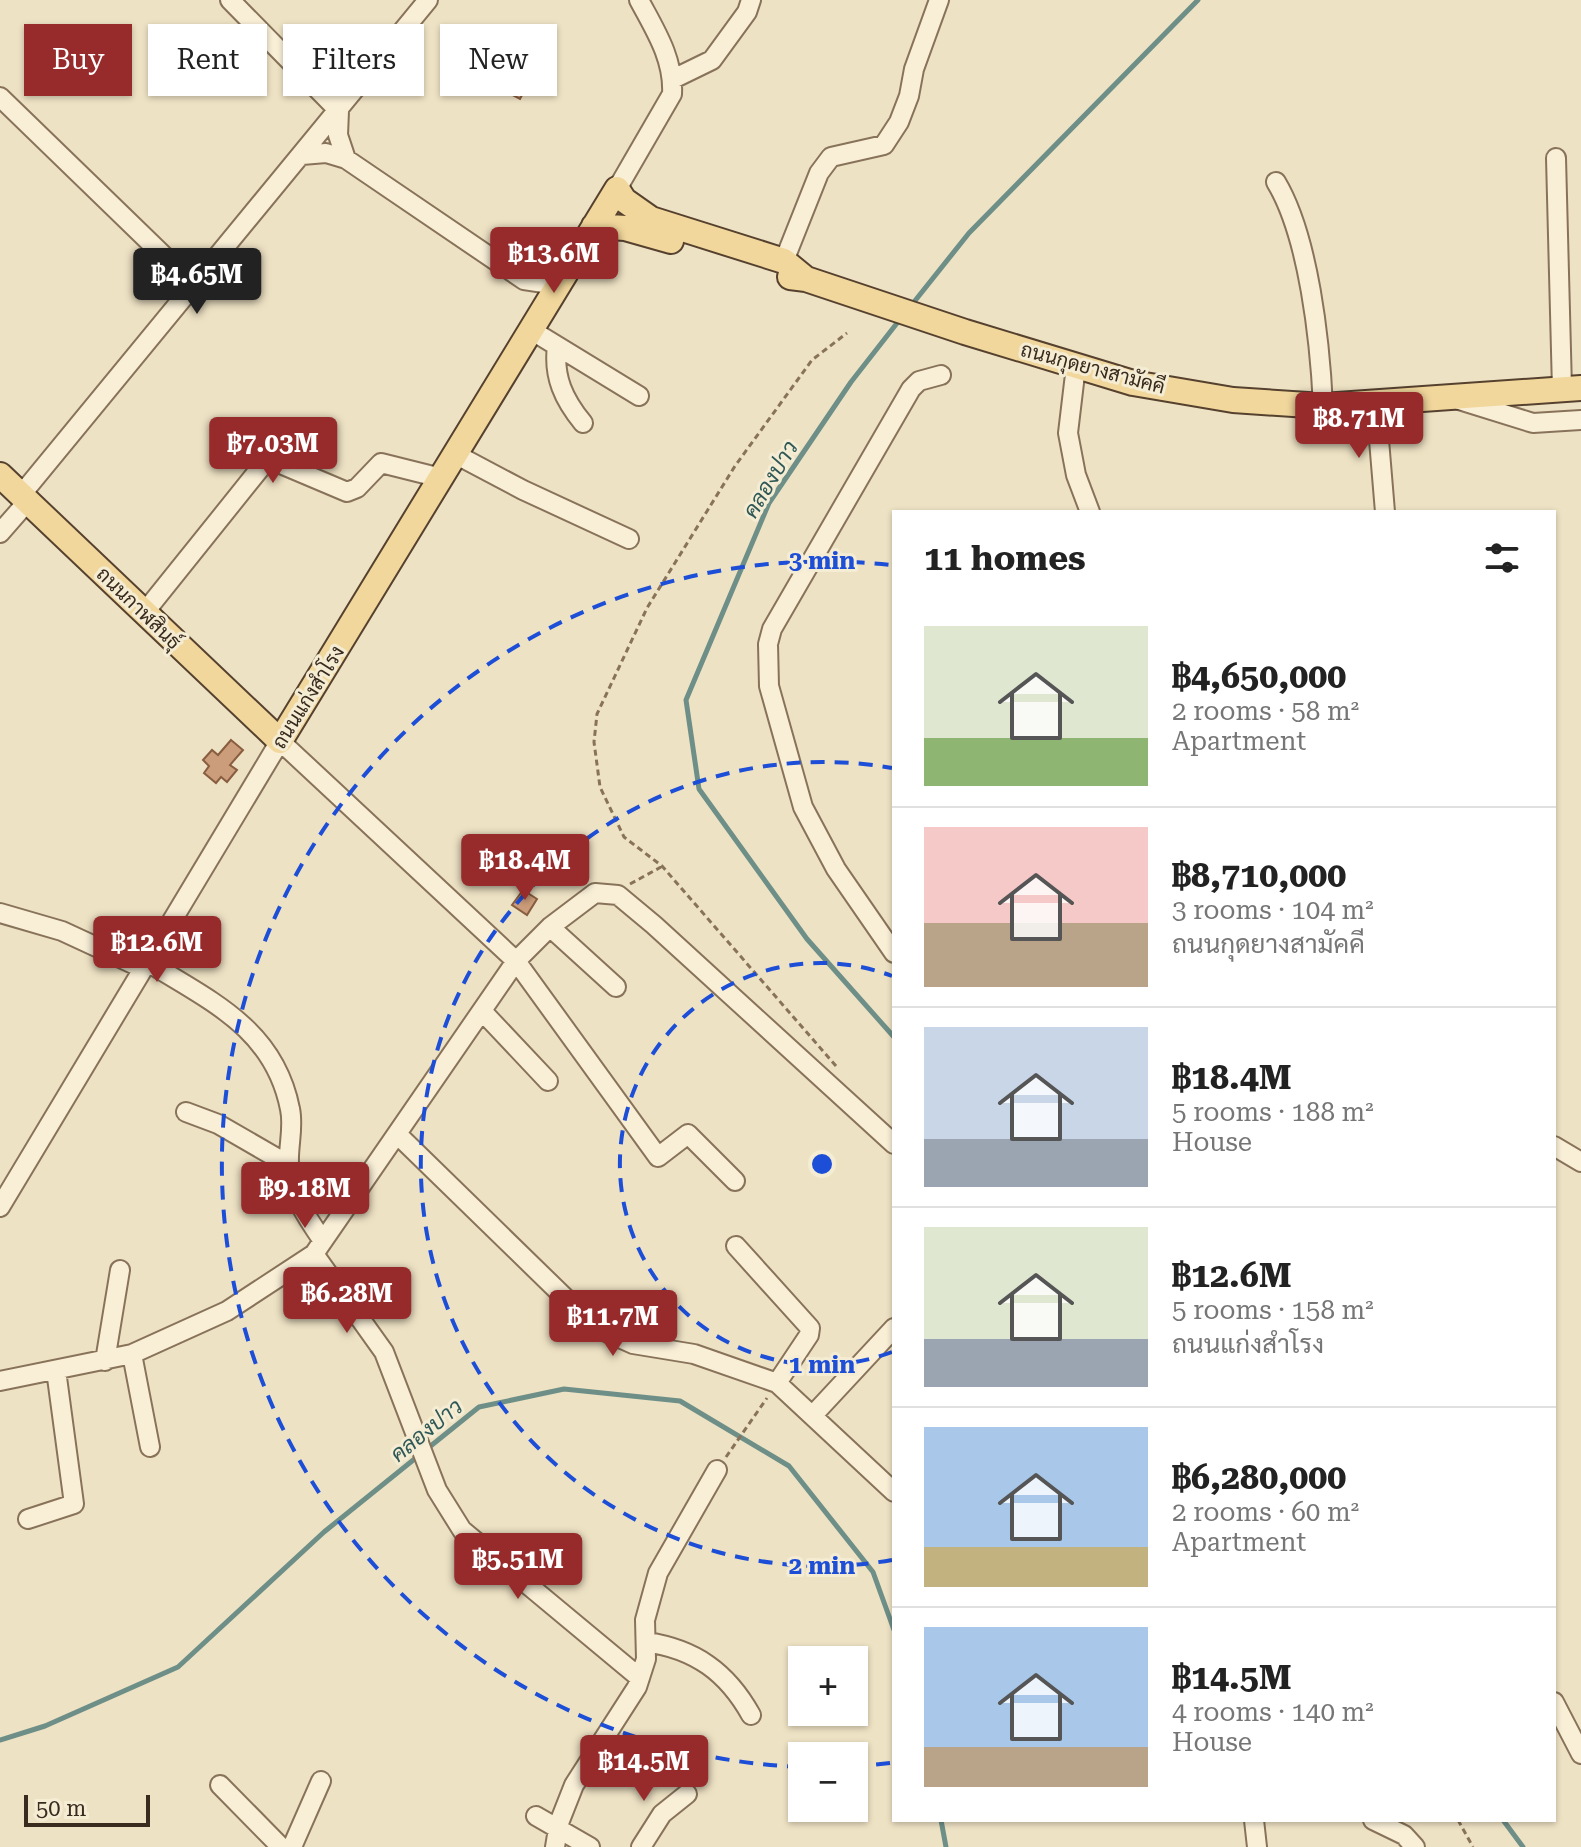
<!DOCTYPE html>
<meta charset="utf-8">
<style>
body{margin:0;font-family:"Roboto Serif",Sarabun,serif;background:#f6f6f6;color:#222;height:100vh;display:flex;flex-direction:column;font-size:30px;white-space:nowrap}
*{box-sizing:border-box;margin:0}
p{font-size:26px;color:#767676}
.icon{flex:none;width:44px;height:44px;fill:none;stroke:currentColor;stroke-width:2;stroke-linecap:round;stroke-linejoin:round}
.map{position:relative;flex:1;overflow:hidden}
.details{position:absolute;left:892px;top:510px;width:664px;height:1312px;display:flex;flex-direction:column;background:#fff;border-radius:0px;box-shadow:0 2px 6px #0004}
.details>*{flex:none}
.banner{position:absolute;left:24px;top:24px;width:748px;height:72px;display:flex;gap:16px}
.tools{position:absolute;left:788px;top:1646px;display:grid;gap:16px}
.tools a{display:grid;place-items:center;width:80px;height:80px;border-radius:0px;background:#fff;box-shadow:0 2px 6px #0004;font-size:40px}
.scale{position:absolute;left:24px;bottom:20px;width:126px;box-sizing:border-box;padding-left:8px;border:4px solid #392b1e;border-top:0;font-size:22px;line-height:28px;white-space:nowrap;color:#392b1e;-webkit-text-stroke:6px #f5ecd4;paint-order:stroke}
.price{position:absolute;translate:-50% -68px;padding:0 18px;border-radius:8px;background:#972b2b;color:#fff;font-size:26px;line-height:52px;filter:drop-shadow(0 2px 4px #0008)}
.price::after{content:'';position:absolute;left:50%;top:48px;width:24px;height:18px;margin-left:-12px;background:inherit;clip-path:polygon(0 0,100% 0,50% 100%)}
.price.selected{background:#222;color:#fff}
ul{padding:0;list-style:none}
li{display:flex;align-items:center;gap:24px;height:200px;padding:0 32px}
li+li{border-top:2px solid #e0e0e0}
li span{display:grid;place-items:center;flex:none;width:224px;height:160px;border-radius:0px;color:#555}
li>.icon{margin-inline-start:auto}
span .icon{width:96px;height:96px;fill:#fffc;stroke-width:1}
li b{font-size:34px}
h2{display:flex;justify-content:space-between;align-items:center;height:96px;padding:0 32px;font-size:34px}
.pill{padding:0 28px;border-radius:0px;background:#fff;box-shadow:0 2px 6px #0004;font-size:28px;line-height:72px}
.pill.selected{background:#972b2b;color:#fff}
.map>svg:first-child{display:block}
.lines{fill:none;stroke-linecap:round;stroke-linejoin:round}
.stream{stroke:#6d8f87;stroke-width:5}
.building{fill:#cc9d7a;stroke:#885d40;stroke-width:2}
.minor-casing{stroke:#88735a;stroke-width:22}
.major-casing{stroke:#56412f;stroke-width:28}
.path{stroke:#88735a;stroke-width:3;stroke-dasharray:6 4;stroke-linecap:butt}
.minor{stroke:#f9efd7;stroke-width:18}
.major{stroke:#f1d79c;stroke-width:24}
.ring{fill:none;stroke:#1d4ed8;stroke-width:4;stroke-dasharray:14 10}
.labels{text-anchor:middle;stroke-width:6;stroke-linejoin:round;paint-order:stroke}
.street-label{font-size:20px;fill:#392b1e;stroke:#f5ecd4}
.water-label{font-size:22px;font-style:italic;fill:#2e5856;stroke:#f5ecd4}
.centre{fill:#1d4ed8;stroke:#f5ecd4;stroke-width:4}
.ring-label{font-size:24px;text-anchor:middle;font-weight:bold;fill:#1d4ed8;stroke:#f5ecd4;stroke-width:6;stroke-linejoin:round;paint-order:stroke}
</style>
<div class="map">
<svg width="1581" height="1847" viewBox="0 0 1581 1847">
<rect width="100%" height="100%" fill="#eee2c4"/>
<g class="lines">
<!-- stream -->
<path class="stream" d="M910,307L969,233L1198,0
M894,1037L807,939L699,789L686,700L769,503L851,382L901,318
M0,1740L45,1726L178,1667L324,1532L479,1407L564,1389L680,1401L789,1466L873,1572L894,1630
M941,1820L946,1847
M1503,1820L1523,1847"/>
</g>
<!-- building -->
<path class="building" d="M487,38L538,65L520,99L469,72Z
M231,740L243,750L230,765L237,770L227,782L221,777L216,783L204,773L209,766L203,760L212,750L218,755Z
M523,890L537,899L527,915L512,905Z"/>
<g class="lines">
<defs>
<path id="minor" d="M230,0L339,111L338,135L346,159L524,280L544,283L566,272
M673,79L712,60L747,12L751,0
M0,97L195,286
M302,155L326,153L346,159
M1556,158L1562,389
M1276,182C1309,237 1320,342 1323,406
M617,189L672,94C674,59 655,30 639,0
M784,261L819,173L831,157L884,145L899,122L909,96L914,69L939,0
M531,330L639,396
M557,346C553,377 564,400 583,423
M1076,366L1068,433L1076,475L1090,512
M1459,400L1533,423L1581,420
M1376,404L1385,512
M455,454L523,490L629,539
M21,495L428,0
M0,533L28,501
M144,613L262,466L276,462L347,492L357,488L381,463L441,478
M0,913L62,931L142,968
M550,927L616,987
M894,953L836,869L803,807L769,686L768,644L772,629L911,389L919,381L941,375
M146,961C210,1001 274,1028 290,1109C294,1127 288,1146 289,1164C291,1195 306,1216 323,1241
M482,1011L548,1081
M186,1112L218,1124L289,1165
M398,1135L595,1327L633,1344L694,1354L777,1383L894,1492
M1554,1146L1581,1162
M0,1207L280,741L516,961L658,1157L688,1134L735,1181
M736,1246L810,1328L809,1335L777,1383
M314,1254L384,1352L437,1490L462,1530L640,1678
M132,1354L150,1447
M105,1361L120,1270
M0,1381L132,1354L227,1311L314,1254L516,961L550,927L595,893L618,895L654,925L894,1144
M814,1414L894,1328
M28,1519L74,1504L56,1370
M646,1642C695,1649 727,1672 751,1715
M1554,1702L1581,1754
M220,1785L281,1847
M536,1816L590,1847
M1254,1820L1257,1847
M1373,1820L1404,1835L1415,1847
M292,1847L321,1781
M555,1847L559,1823L574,1785L637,1687L646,1659L645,1620L658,1573L717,1470
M641,1847L662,1814L687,1794"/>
<path id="major" d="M594,226L625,228L671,241
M790,277L806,279L965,332L1133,383L1233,400L1323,406L1581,388
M0,475L280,741L617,189L624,200L651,219L784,261L806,279"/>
</defs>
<!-- minor casing -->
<use href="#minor" class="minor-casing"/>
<!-- major casing -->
<use href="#major" class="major-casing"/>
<!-- path -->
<path class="path" d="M630,884L661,867
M836,1066L662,866L624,837L600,787L594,742L597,714L647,608L735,466L812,360L847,333
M726,1457L767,1398
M1458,1820L1473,1847"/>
<!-- minor -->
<use href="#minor" class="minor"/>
<!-- major -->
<use href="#major" class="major"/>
</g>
<!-- distance rings -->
<g class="ring">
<path d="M892 1352A201 201 0 1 1 892 976"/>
<path d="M892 1560A402 402 0 1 1 892 768"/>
<path d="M890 1763A603 603 0 0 1 859 1766M801 1767A603 603 0 1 1 890 565"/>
</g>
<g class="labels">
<!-- street labels -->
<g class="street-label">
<text transform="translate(1093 368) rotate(15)" y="7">ถนนกุดยางสามัคคี</text>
<text transform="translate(139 608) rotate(44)" y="7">ถนนกาฬสินธุ์</text>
<text transform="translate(308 697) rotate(-58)" y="7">ถนนแก่งสำโรง</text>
</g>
<!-- water labels -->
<g class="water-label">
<text transform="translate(770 479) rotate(-59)" y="8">คลองปาว</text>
<text transform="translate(426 1430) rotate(-39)" y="8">คลองปาว</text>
</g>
</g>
<circle cx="822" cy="1164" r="12" class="centre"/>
<g class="ring-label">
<text x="822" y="569">3 min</text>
<text x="822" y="1373">1 min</text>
<text x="822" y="1574">2 min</text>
</g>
</svg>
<div class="tools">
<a>+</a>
<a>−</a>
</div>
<div class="scale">50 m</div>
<b class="price" style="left:554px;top:295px">฿13.6M</b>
<b class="price selected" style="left:197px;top:316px">฿4.65M</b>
<b class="price" style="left:1359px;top:460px">฿8.71M</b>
<b class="price" style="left:273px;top:485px">฿7.03M</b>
<b class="price" style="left:525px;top:902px">฿18.4M</b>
<b class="price" style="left:157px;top:984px">฿12.6M</b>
<b class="price" style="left:305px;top:1230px">฿9.18M</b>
<b class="price" style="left:347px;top:1335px">฿6.28M</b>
<b class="price" style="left:613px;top:1358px">฿11.7M</b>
<b class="price" style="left:518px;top:1601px">฿5.51M</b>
<b class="price" style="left:644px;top:1803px">฿14.5M</b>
<div class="banner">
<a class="pill selected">Buy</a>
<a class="pill">Rent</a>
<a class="pill">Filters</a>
<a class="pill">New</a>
</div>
<section class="details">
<h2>11 homes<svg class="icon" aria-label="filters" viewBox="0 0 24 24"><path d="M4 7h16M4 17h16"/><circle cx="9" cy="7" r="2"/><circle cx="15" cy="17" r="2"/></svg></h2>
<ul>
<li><span style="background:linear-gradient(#dfe7d0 70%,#8fb573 0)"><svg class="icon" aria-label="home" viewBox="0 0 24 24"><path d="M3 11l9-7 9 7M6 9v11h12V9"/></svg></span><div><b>฿4,650,000</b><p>2 rooms · 58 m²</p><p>Apartment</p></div></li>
<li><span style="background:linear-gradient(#f6c9c9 60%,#b9a48a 0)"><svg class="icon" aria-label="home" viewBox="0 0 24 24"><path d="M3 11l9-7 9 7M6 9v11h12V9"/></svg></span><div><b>฿8,710,000</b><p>3 rooms · 104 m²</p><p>ถนนกุดยางสามัคคี</p></div></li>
<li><span style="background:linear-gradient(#c9d6e8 70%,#9aa5b1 0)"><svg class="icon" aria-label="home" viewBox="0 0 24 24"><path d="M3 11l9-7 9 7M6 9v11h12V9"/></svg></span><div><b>฿18.4M</b><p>5 rooms · 188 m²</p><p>House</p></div></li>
<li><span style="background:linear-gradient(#dfe7d0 70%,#9aa5b1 0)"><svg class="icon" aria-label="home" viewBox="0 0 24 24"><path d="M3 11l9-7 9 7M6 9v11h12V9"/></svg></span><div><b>฿12.6M</b><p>5 rooms · 158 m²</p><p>ถนนแก่งสำโรง</p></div></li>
<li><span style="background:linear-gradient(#a9c7e8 75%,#c2b280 0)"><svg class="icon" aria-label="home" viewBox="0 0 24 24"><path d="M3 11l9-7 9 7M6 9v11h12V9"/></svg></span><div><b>฿6,280,000</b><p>2 rooms · 60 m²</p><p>Apartment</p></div></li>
<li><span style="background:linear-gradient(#a9c7e8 75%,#b9a48a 0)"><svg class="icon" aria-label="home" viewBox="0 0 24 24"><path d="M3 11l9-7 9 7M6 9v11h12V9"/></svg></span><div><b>฿14.5M</b><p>4 rooms · 140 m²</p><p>House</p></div></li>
</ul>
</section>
</div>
